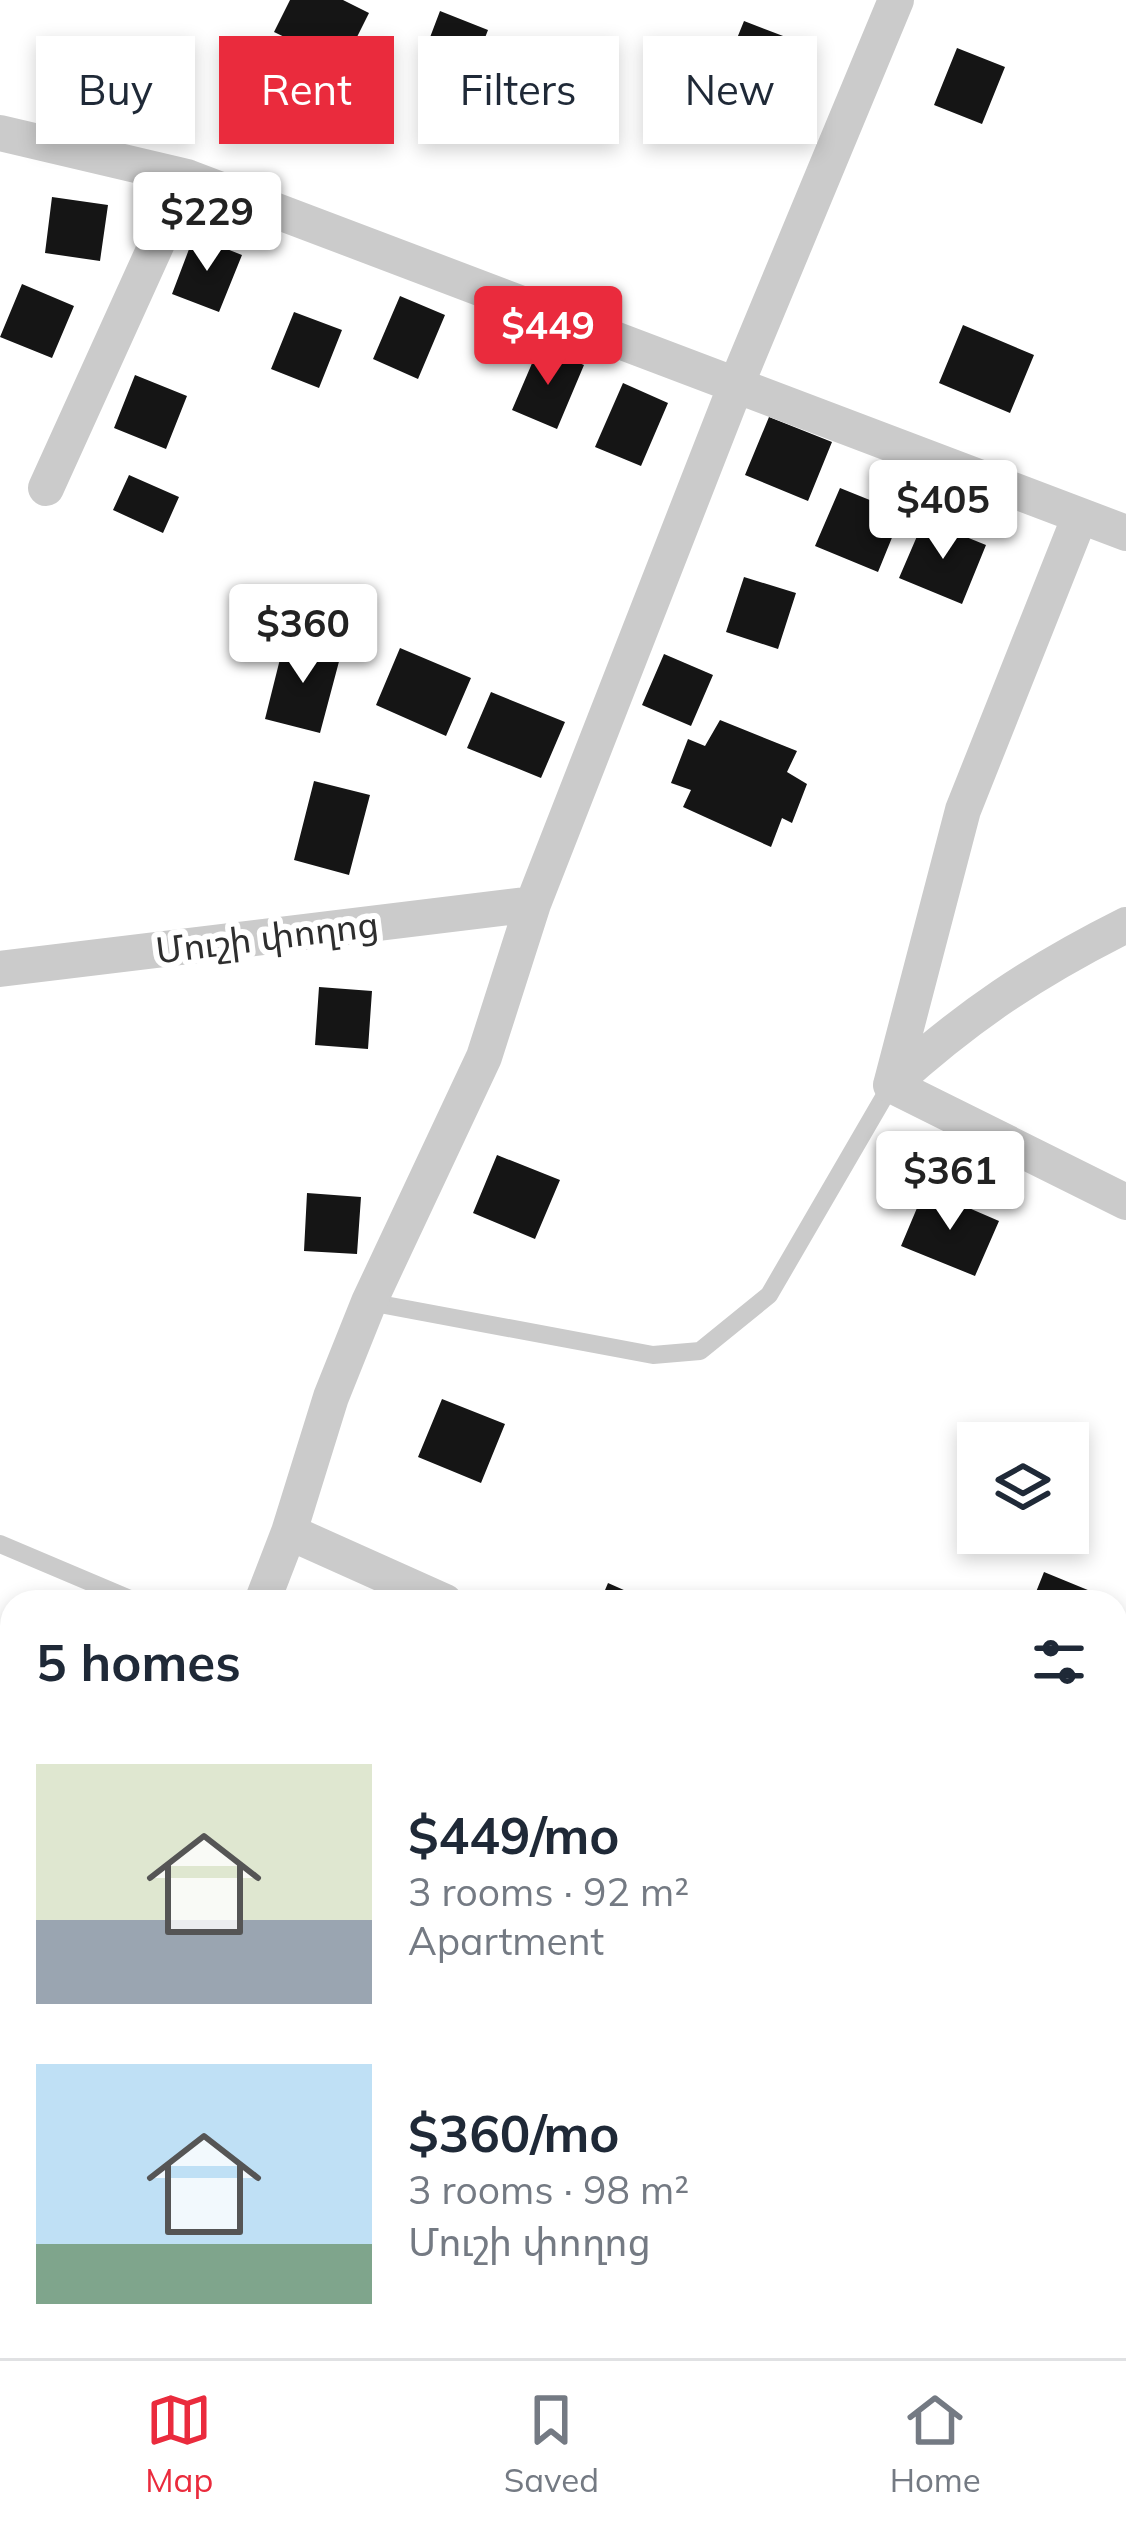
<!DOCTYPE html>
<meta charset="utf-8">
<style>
body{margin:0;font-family:Mulish,"Noto Sans Armenian",sans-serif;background:#f6f6f7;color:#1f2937;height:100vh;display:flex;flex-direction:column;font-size:45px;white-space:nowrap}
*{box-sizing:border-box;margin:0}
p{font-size:39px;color:#747a83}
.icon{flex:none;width:66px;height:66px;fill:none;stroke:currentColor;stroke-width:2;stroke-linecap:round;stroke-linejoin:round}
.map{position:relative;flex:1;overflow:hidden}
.panel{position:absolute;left:0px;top:1590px;width:1128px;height:768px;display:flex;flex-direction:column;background:#fff;border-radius:36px 36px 0 0;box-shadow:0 6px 18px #0003}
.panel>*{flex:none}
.top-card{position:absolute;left:36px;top:36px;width:1056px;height:108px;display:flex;gap:24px}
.tools{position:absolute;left:957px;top:1422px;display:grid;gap:24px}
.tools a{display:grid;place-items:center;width:132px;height:132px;border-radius:0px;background:#fff;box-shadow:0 6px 18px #0003;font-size:60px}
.price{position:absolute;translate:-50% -102px;padding:0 27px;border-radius:12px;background:#fff;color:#222;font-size:39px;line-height:78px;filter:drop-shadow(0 3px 6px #0008)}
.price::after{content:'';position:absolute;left:50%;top:72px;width:36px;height:27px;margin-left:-18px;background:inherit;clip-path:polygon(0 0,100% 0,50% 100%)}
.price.active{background:#ea2b3d;color:#fff}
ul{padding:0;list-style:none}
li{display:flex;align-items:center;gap:36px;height:300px;padding:0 36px}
li span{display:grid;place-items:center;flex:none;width:336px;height:240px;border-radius:0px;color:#555}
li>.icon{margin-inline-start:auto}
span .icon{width:144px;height:144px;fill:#fffc;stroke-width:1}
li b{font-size:51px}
h2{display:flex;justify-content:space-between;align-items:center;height:144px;padding:0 36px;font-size:51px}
.chip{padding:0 42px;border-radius:0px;background:#fff;box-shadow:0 6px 18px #0003;font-size:42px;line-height:108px}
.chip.active{background:#ea2b3d;color:#fff}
.menu{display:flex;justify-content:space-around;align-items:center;height:168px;border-top:3px solid #e0e1e3;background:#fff;font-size:33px;color:#747a83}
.menu a{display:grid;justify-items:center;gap:6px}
.menu .active{color:#ea2b3d}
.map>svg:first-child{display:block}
.building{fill:#151515}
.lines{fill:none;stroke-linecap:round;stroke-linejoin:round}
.lane{stroke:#cbcbcb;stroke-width:18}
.street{stroke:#cbcbcb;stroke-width:36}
.labels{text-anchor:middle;stroke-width:12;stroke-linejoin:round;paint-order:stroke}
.street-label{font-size:36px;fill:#2e2e2e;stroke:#fff}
</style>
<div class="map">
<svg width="1126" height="2358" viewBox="0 0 1126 2358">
<rect width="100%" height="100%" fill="#fff"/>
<!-- building -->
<path class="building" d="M290,0H343L369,13L343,65L274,32Z
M440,11L488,30L466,87L418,69Z
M744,21L791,39L769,96L721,78Z
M957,48L1005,67L982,124L934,105Z
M52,197L108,205L100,261L45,253Z
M194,236L242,255L219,312L172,294Z
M22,284L74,306L52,358L0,337Z
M400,296L445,315L418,379L373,359Z
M294,312L342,330L319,388L271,369Z
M963,325L1034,355L1010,413L939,383Z
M539,347L584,365L557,429L512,410Z
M135,375L187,396L166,449L114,428Z
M623,383L668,403L641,466L595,447Z
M769,417L832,442L808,501L745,475Z
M129,475L179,497L163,533L113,510Z
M840,488L902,513L878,572L815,546Z
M924,520L986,545L962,604L899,578Z
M744,577L796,593L778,649L726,632Z
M285,639L341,654L320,733L265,719Z
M400,648L471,678L446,736L376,705Z
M664,654L713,675L691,726L642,705Z
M491,692L565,722L541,778L467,748Z
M720,720L797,751L787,772L807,784L792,823L782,818L771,847L683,807L691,790L671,783L688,739L705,746Z
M314,781L370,795L349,875L294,860Z
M319,987L372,991L368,1049L315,1045Z
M497,1155L560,1180L535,1239L473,1213Z
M925,1189L999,1221L975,1276L901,1246Z
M307,1193L361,1197L357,1254L304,1251Z
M442,1399L505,1424L481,1483L418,1457Z
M1044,1572L1117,1602H1032Z
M608,1583L651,1602H600Z
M0,1777L12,1782V1842L0,1837Z
M365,2346H429L425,2358H364Z"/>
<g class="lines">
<!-- lane -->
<path class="lane" d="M369,1302L653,1355L700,1351L769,1295L891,1085
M0,1544L137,1602"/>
<!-- street -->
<path class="street" d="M0,133L187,177L1126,533
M46,488L187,177
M0,969L533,904
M891,1085L963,810L1080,516
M891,1085C967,1016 1034,971 1126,925
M891,1085L1126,1202
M289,1532L445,1602
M262,1602L289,1532L331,1397L369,1302L484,1057L533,904L736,385L896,0
M1116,1738L1126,1719
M1116,1915L1126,1920
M1116,2131L1126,2123
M0,2284L12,2253
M287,2346L319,2358
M496,2358L503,2346
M797,2358L816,2346"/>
</g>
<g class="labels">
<!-- street labels -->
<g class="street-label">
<text transform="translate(267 937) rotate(-7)" y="13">Մուշի փողոց</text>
</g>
</g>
</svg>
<div class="tools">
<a><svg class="icon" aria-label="layers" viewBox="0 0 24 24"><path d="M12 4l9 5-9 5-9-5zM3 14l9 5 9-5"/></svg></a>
</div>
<b class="price" style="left:207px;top:274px">$229</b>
<b class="price active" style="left:548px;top:388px">$449</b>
<b class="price" style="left:943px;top:562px">$405</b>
<b class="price" style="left:303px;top:686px">$360</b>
<b class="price" style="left:950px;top:1233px">$361</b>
<div class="top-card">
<a class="chip">Buy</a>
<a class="chip active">Rent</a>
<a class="chip">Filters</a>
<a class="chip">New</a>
</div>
<section class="panel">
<h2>5 homes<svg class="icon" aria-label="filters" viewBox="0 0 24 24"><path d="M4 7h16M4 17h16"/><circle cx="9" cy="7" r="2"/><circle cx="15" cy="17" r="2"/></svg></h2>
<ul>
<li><span style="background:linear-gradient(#dfe7d0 65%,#9aa5b1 0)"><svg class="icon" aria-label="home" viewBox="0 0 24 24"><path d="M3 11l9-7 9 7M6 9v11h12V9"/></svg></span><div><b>$449/mo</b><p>3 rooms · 92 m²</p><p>Apartment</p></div></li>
<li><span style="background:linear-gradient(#bfe0f5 75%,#7fa58c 0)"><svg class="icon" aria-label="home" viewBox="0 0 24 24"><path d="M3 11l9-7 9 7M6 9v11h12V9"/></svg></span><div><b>$360/mo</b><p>3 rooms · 98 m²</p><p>Մուշի փողոց</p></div></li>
</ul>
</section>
</div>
<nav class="menu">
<a class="active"><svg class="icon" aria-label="map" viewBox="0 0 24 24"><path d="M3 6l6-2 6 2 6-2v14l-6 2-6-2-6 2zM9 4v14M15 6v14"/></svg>Map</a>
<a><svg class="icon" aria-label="saved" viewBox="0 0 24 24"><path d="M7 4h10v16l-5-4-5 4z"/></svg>Saved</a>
<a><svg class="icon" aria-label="home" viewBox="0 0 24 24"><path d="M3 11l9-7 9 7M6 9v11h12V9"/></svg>Home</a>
</nav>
